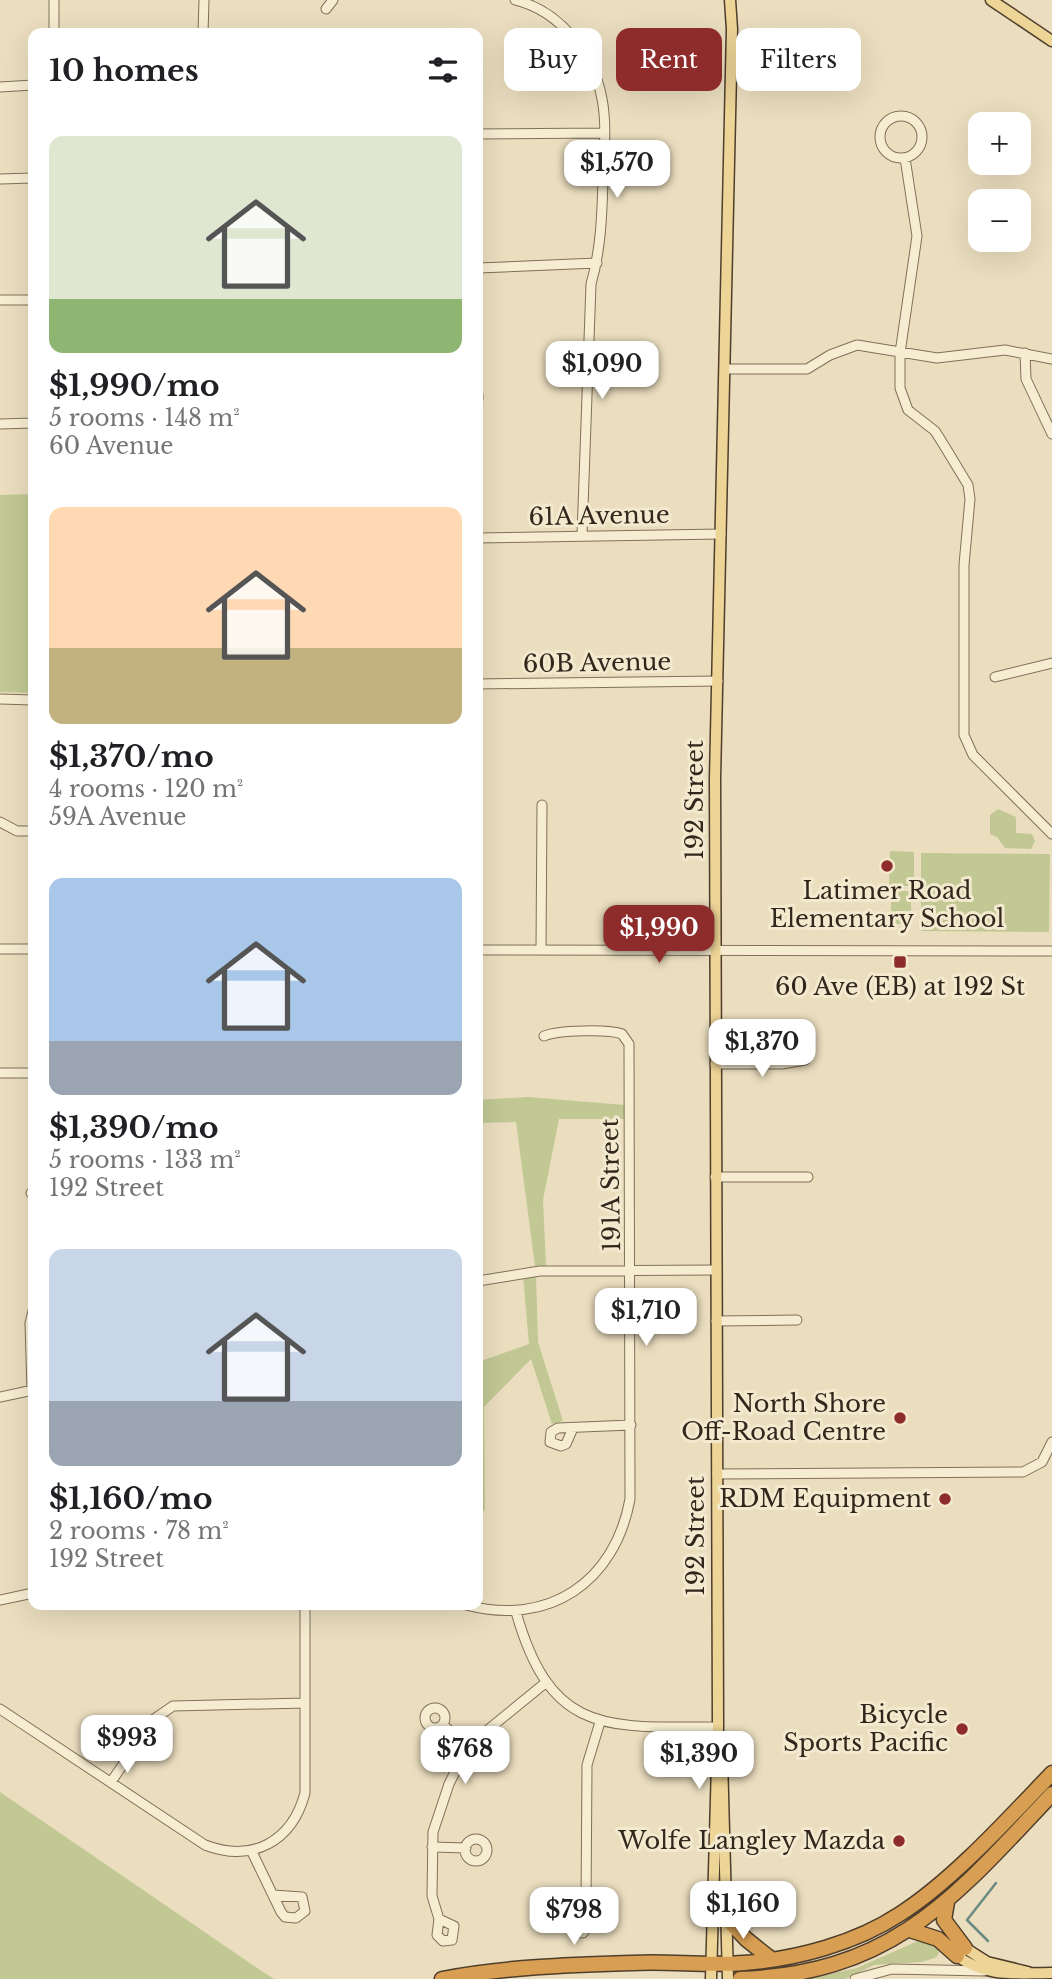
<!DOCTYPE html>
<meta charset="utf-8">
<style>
body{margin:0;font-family:"Libre Baskerville",serif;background:#f2f2f2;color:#202124;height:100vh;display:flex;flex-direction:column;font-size:26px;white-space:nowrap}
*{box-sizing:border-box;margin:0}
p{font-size:23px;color:#757577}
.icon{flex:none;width:38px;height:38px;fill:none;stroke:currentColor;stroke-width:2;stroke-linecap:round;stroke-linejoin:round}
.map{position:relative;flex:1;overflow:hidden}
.side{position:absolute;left:28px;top:28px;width:455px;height:1582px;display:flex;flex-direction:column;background:#fff;border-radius:14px;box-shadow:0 7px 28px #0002}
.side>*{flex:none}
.top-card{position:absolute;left:504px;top:28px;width:443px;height:63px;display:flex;gap:14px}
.fabs{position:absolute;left:968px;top:112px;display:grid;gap:14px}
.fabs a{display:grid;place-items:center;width:63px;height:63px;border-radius:14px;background:#fff;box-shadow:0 7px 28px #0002;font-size:35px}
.price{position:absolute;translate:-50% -60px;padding:0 16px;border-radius:14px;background:#fff;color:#222;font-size:23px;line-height:46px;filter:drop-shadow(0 2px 4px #0008)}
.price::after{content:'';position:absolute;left:50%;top:42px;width:21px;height:16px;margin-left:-10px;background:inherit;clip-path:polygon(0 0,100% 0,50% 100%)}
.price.active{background:#8e2c2b;color:#fff}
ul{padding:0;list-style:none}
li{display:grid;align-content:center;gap:14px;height:371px;padding:0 21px}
li span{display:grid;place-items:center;height:217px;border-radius:14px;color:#555}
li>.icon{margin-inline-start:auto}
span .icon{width:126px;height:126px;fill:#fffc;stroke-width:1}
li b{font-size:30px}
h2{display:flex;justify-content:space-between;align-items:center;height:84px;padding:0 21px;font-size:30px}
.pill{padding:0 24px;border-radius:14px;background:#fff;box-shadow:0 7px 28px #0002;font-size:24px;line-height:63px}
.pill.active{background:#8e2c2b;color:#fff}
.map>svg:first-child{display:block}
.green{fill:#c1c894}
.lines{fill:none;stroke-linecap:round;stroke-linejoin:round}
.stream{stroke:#6a8a82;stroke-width:2.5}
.minor-casing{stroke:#826f58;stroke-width:11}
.major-casing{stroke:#503e2d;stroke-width:13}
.highway-casing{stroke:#503e2d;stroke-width:17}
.minor{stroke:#f6ecd1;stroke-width:9}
.major{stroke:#edd497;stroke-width:10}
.highway{stroke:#d89f52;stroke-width:14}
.poi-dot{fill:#8e2c2b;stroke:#f3e9ce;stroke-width:2.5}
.labels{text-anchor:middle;stroke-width:6;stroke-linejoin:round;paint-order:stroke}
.street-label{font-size:24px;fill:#32271c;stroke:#f3e9ce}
.poi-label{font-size:24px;fill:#32271c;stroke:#f3e9ce;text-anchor:end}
</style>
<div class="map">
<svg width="1052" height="1979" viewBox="0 0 1052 1979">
<rect width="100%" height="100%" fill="#ebdebf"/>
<!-- green -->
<path class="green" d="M33,494V693L0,692V495Z
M998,809L1016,817V833L1032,834L1035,841L1031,849L1005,848L997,837L990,834V815Z
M890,851L914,852V886H889Z
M921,853L1050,854L1049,932L921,931Z
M891,891H911V924H891Z
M528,1097L625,1105V1119H559L543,1200L546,1266H535L516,1122L478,1123V1100Z
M536,1275L538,1342L563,1421L552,1424L531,1359L484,1407L485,1508L478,1528V1362L529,1344L523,1276Z
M0,1792L260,1970L274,1979H0Z
M920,1940L936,1945L939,1952L937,1957L922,1962L874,1965L845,1979H806L857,1968Z"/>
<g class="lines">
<!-- stream -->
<path class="stream" d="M988,1941L967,1920L996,1883"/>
<defs>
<path id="minor" d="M515,0C560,11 594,54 602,99C607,124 604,153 603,179C602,215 601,249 591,284L582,535
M326,9L333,0
M54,33V0
M203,33L204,0
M0,87L33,85
M880 137a21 21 0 1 1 42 0a21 21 0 1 1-42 0Z
M478,134L604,133
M905,158L917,236L900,353V388L908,410L935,431L945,447L968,485L970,499L964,565V735L973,755L1052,834
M0,179L33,178
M478,268L597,263
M0,300H33
M1025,353L1026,379L1052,434
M726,369H807L830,355L857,345L937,358L1005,350L1052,359
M478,395V399
M0,424L33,423
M478,538L721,534
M995,677L1052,663
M478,684L718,681
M0,699L33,700
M0,822L17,831H33
M0,949H33
M478,950L1052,951
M541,950L542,805
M715,1064H782L805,1060
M0,1073H33
M715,1177H808
M31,1193H33
M478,1281L540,1271L716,1270
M716,1321L797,1320
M32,1390L30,1323L33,1311
M0,1397L33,1390
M573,1428L566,1444L561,1446L550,1442L551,1432L558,1428L631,1425
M717,1474L1023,1472L1042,1462L1052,1442
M0,1600L33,1593
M466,1605C549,1627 615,1582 630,1499L629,1044L622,1034C609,1029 558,1030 544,1036
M516,1612C551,1736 607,1727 718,1727
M425 1718a10 10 0 1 1 20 0a10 10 0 1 1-20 0Z
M0,1709L205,1845C252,1863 292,1842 305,1793V1605
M443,1725L468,1746
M111,1782L154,1719L173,1706L305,1703
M465 1850a11 11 0 1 1 22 0a11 11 0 1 1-22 0Z
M432,1847L466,1848
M252,1852L281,1912L285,1917L296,1918L305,1911L302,1897L273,1895
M586,1905L571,1922L574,1932L583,1933L590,1922L586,1905L587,1765L600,1722
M439,1919L454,1926L452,1940L443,1941L437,1935L439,1919L432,1896L433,1832L449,1784L468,1746L544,1684
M855,1979L892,1969L984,1971"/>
<path id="major" d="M991,0L1052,41
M722,1758L728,1979
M965,1948L987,1962L1028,1972
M957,1956C988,1978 1016,1973 1052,1973
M711,1979L718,1727L715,778L732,29L730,0"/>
<path id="highway" d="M947,1902L944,1920L965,1948
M727,1919L746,1939L771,1959
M910,1930L938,1939L957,1956
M442,1979C504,1967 569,1965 632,1963C669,1961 707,1966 744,1963C797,1959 856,1943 900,1914C952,1881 1009,1818 1052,1773
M740,1979C894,1973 954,1898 1052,1794"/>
</defs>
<!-- minor casing -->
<use href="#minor" class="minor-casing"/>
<!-- major casing -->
<use href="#major" class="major-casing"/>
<!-- highway casing -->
<use href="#highway" class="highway-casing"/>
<!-- minor -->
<use href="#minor" class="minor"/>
<!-- major -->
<use href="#major" class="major"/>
<!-- highway -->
<use href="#highway" class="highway"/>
</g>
<!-- markers -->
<g class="poi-dot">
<circle cx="887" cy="866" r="7"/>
<rect x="893" y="955" width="14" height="14" rx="3.5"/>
<circle cx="900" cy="1418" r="7"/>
<circle cx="945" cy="1499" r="7"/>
<circle cx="962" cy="1729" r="7"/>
<circle cx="899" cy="1841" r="7"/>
</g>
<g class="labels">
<!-- street labels -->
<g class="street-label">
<text transform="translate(599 516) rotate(-1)" y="8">61A Avenue</text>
<text transform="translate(597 663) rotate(-1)" y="8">60B Avenue</text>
<text transform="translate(695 800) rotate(-90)" y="8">192 Street</text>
<text transform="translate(611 1185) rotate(-91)" y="8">191A Street</text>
<text transform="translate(696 1536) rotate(-90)" y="8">192 Street</text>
</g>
<!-- poi labels -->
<g class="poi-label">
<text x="887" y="899" text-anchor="middle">Latimer Road<tspan x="887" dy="28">Elementary School</tspan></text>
<text x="900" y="995" text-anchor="middle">60 Ave (EB) at 192 St</text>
<text x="886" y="1412">North Shore<tspan x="886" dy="28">Off-Road Centre</tspan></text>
<text x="931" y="1507">RDM Equipment</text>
<text x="948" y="1723">Bicycle<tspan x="948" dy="28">Sports Pacific</tspan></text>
<text x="885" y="1849">Wolfe Langley Mazda</text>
</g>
</g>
</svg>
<div class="fabs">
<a>+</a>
<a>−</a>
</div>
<b class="price" style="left:617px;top:200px">$1,570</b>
<b class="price" style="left:602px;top:401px">$1,090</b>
<b class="price active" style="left:659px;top:965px">$1,990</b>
<b class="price" style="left:762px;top:1079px">$1,370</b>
<b class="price" style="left:646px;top:1348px">$1,710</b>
<b class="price" style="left:127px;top:1775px">$993</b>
<b class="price" style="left:465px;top:1786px">$768</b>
<b class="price" style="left:699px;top:1791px">$1,390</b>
<b class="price" style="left:743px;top:1941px">$1,160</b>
<b class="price" style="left:574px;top:1947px">$798</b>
<div class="top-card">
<a class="pill">Buy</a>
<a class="pill active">Rent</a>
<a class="pill">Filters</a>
</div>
<section class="side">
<h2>10 homes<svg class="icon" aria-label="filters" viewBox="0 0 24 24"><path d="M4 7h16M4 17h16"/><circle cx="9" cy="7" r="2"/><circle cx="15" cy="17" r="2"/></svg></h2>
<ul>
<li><span style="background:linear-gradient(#dfe7d0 75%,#8fb573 0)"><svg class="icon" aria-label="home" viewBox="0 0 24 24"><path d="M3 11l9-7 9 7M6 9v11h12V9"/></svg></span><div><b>$1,990/mo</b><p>5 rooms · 148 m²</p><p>60 Avenue</p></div></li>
<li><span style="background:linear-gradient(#ffd9b3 65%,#c2b280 0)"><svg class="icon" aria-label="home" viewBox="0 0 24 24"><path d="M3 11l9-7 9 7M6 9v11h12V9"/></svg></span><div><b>$1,370/mo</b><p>4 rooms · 120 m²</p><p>59A Avenue</p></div></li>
<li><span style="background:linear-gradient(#a9c7e8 75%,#9aa5b1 0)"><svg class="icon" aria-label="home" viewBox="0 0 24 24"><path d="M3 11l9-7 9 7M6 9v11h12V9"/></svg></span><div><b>$1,390/mo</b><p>5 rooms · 133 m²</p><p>192 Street</p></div></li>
<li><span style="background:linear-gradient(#c9d6e8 70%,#9aa5b1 0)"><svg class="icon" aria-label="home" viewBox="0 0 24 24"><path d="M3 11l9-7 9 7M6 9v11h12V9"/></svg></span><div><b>$1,160/mo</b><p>2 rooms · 78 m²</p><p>192 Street</p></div></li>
</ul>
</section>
</div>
